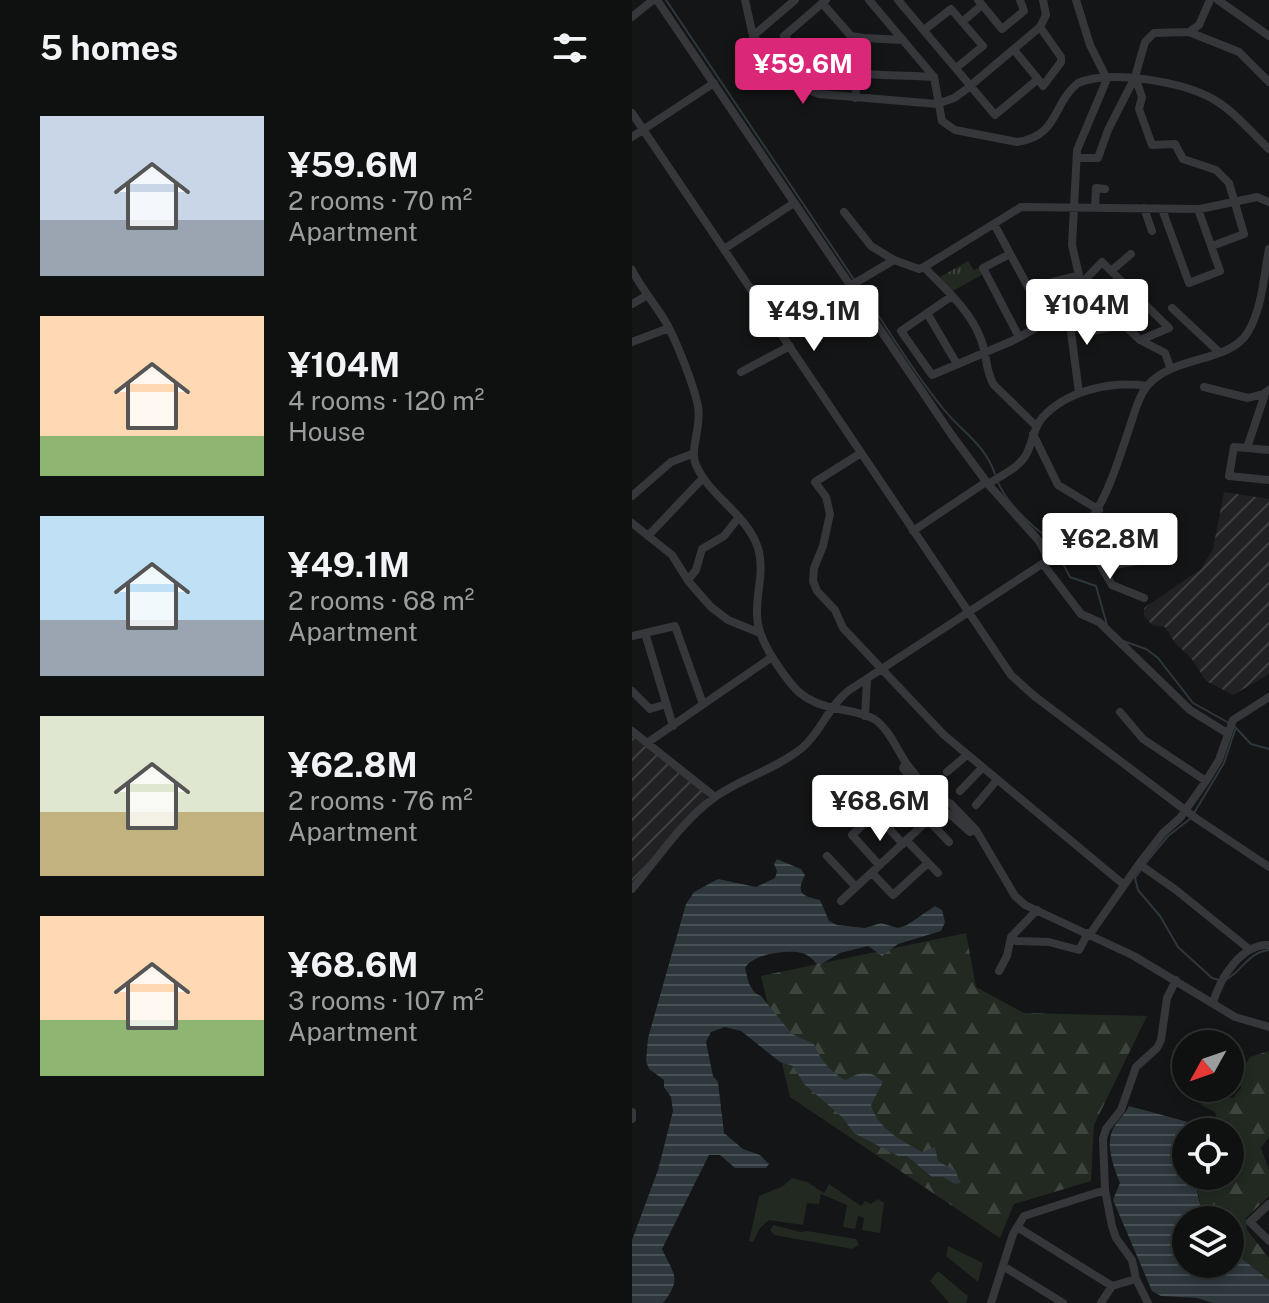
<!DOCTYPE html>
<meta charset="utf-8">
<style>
body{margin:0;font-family:"Public Sans",sans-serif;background:#181919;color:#f1f3f6;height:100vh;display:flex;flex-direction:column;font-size:30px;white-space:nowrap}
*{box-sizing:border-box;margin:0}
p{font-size:26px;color:#9b9d9f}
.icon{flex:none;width:44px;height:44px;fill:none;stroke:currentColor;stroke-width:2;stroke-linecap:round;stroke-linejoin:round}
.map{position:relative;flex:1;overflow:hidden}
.panel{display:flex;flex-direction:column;background:#0f1010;width:632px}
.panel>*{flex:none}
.needle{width:52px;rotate:230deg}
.buttons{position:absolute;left:540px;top:1030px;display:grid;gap:16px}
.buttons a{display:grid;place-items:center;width:72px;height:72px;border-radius:50%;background:#0f1010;box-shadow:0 4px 12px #0003,0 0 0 2px #2f3030;font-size:40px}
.price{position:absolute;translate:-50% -68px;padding:0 18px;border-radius:8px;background:#fff;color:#222;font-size:26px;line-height:52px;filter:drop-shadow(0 2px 4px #0008)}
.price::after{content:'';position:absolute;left:50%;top:48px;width:24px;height:18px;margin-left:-12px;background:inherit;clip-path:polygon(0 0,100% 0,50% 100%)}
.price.on{background:#db2777;color:#fff}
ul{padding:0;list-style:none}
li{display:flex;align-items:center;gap:24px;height:200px;padding:0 40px}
li span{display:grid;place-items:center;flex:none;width:224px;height:160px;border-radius:0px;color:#555}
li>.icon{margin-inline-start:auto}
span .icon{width:96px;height:96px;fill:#fffc;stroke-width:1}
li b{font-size:34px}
h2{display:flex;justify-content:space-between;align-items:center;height:96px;padding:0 40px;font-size:34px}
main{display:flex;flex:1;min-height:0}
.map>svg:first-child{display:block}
.industrial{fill:url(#industrial-furrows)}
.grass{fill:#212921}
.forest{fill:url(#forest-firs)}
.park{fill:url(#park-tufts)}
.water{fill:url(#water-rules)}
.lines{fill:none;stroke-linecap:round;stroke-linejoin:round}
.stream{stroke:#2d373c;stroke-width:2}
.minor{stroke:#36373b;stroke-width:8}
</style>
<main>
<section class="panel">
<h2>5 homes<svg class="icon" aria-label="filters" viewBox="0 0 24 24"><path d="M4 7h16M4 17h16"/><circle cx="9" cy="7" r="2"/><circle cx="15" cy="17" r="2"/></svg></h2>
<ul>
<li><span style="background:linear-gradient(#c9d6e8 65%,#9aa5b1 0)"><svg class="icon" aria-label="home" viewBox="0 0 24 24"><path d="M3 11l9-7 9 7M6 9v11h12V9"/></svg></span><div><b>¥59.6M</b><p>2 rooms · 70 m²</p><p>Apartment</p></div></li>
<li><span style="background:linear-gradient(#ffd9b3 75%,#8fb573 0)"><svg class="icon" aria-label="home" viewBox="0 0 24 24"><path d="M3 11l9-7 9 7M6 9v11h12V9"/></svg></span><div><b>¥104M</b><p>4 rooms · 120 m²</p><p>House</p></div></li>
<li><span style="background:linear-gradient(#bfe0f5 65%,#9aa5b1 0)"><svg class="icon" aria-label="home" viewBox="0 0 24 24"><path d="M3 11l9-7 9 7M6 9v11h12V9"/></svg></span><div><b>¥49.1M</b><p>2 rooms · 68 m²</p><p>Apartment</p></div></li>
<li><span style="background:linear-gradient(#dfe7d0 60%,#c2b280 0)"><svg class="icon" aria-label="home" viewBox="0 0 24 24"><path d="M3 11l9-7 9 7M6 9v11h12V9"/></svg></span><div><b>¥62.8M</b><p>2 rooms · 76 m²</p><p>Apartment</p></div></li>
<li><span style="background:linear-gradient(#ffd9b3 65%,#8fb573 0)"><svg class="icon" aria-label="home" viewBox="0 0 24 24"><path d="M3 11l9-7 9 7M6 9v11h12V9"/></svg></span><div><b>¥68.6M</b><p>3 rooms · 107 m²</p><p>Apartment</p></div></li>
</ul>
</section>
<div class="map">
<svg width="637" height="1303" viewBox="0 0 637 1303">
<defs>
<pattern id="industrial-furrows" width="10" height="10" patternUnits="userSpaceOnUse" patternTransform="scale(2)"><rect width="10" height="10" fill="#212123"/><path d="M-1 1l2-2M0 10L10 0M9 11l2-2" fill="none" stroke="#3e3f41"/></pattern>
<pattern id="forest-firs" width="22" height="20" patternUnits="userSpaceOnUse" patternTransform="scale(2)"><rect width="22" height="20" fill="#212921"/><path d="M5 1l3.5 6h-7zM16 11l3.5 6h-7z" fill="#3e453f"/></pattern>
<pattern id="park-tufts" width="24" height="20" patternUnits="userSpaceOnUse" patternTransform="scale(2)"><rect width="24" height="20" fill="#212921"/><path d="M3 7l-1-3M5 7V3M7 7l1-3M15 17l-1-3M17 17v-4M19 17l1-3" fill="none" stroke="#3e453f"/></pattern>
<pattern id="water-rules" width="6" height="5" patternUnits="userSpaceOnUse" patternTransform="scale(2)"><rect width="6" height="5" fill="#2d373c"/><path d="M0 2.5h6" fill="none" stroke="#485156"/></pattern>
</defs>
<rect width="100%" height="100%" fill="#141516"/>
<!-- industrial -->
<path class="industrial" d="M592,492L637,499V674L601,695L574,681L559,658L543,643L533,627L521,626L512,616V608L569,569L581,549Z
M0,735L72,793L74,798L0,882Z"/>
<!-- grass -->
<path class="grass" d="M160,1178L175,1182L192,1193L197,1184L229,1206L233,1201L239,1204L246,1199L252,1203L248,1233L230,1230L232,1218L226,1216L223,1229L211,1227L215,1205L189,1194L187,1204L175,1203L171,1225L137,1220L128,1228L121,1242L117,1241L127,1196L151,1186Z
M141,1225L169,1232L175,1231L224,1239L227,1245L220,1249L142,1235L138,1230Z
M316,1246L351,1263L346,1282L314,1256Z
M306,1271L336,1296L334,1303H317L298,1281Z"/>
<!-- forest -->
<path class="forest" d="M334,933L344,987L392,1013L515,1016L462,1125L459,1181L382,1204L368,1238L158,1097L129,976Z
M637,1051V1137L629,1148L637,1170V1196L614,1218L615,1230L637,1258V1280L603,1253L602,1247L598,1244V1220C568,1220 569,1208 564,1181V1176H598V1132H578L586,1122L583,1112L569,1105L572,1094L601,1098L609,1088L607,1074L618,1057Z"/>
<!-- park -->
<path class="park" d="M336,261L342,270L348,267L351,274L321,291L308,277Z"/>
<!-- water -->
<path class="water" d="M145,859L169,869L173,875C163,894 171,896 188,900L197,921L205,925L233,928L249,923L266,928L275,925L303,906L310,910L313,922L309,931L266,944L250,956L236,946L208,953L186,966C182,960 177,955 170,953C155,949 121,954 113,968L117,984L123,993L129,996L160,1034L182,1044C186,1057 201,1075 214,1080C229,1071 239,1070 251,1082L239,1105C246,1129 269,1140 290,1152L303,1147L306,1161L323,1171L329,1183L323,1184L311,1177H300L275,1156H266L222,1133L210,1117L172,1084L161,1066L148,1062L109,1031L93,1027L79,1032L74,1042L81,1076L86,1082L92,1133L111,1149L128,1155L137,1164L134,1168H103L88,1155H77L30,1249C41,1274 51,1278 31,1303H0V1240L26,1170L41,1111L39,1097L32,1087V1080L17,1069L14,1061L16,1038L54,904L62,892L86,879L124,887L143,878L145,871L142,864Z
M497,1106L578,1128L576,1132H554V1176H564C564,1191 567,1211 580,1220H554V1264H598V1244L602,1247L603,1253L637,1280V1303H581L565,1298L529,1296L520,1291L481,1200L488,1183C482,1168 473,1145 481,1129C485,1121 493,1114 497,1106Z"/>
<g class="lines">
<!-- stream -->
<path class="stream" d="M34,0L223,281
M227,286C254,326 279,369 309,406C328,431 352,442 363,474
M365,480C372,498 387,513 401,526C413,538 419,533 425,552
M428,558L438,577L464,586L475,625
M491,641L514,649L526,658L561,703L597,723
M602,726L619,744L637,749
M562,813L592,763L603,730
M512,865L536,836L558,819
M509,870L503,878L506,890L528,916L546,947L580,978L587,980
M593,980C610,972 616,952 637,950"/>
<!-- minor -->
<path class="minor" d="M25,0L319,434L356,484L407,541L417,560
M113,0L121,36L164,85L187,94L305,104L322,98L332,91L408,27L414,15L411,0
M194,0L152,36C161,45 171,60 183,66C205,76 275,75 302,77
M237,0L302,77L310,121L323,130L385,142C427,136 420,104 446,83C478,69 551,82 581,99C602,111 619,132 637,149
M266,0L363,115L406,79L411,86L429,62V57L408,27
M346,0L370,29L392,11L388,0
M444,0L458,45L475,79L445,150L440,245L449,284L470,262L537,328L508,340
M586,0L637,36
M190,3L219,36L231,38
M0,17L21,0
M330,22L350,5
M292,30L319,9L351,46L324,68
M557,32L567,25L578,0
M121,36L163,0
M382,50L406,79
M503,77L510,97L507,109L520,145L543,144L551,159L584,170L597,183L612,234L580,246
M223,98L231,38L271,40
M0,113L379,675L401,695L565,819L637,867
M0,137L82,83
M445,158H466L476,130L503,77L513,42L522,33L557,32L607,52L637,82
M463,207L464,188L473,189
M512,208L520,231
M530,209L557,283L588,271L566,209
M212,212L239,246L262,260
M362,224L415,322
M92,249L162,203
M378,254L351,268L387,337
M292,267C312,288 337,309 348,337C355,352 353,372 362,385L404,426
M0,270C10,290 25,306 36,326C47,348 61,383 66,406C70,427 57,450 64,465C78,497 115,514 126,548C133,571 124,592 125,615C125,631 133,646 142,660C161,689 171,703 207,709C218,711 231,713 242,719C256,728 265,749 274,763L271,768L293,798L319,815L338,832L344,830L383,896L393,905L502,956L603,1017L637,1027
M479,271L499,254
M399,293L420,282L445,276
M320,296L269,331L300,375L380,341L448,304L449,284L508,340L533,353L538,367
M0,304L14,296
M540,308L587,352
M295,313L325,364
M443,323L453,332L492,325
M150,333L218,286L262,260L287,269L292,267L389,207L568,209L625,197L637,202
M0,342L37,328
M109,372L158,346
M572,387L616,398L631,394
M637,390L631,394L632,397L615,448L602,447L597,476L637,480
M447,393L439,332L447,315L448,304
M401,434L426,485L467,510
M615,448L637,450
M229,453L183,482L194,497L198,514L191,546L182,568L181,581L185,591L203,610L211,628L312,735L491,884
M356,484C368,476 389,467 395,453C401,441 401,429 410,418C435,390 479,381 515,386
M0,496L39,462L60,454
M0,523L40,555L57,582L79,607L96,620L128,633
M281,531L354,482
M16,536L71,478
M443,540L465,560L481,565L513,560L526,555
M466,561L480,585L512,598
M411,564L449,614L467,622L558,710L595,733
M56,580L64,570L70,549L92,536L107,517
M13,633L41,726
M0,636L43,626L71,704
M0,691L18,709L34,704
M488,712L511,739L574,781
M233,716L235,680
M0,731L83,797
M15,743L140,657
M274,763L296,791L319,804L344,830
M315,772L335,755
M263,790L293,823
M328,791L350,768
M344,805L365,780
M296,820L317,842
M274,840L306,873
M195,856L224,887
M507,864L544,890L617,949
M247,865L220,835L243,813L271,844
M240,873L261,895L296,863
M0,889C26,858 50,821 83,797C110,778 144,769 170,748C189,732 196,707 216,691L436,547C469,515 481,478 495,435C501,419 505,398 516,385C542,355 598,363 616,332C630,309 632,275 637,249
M209,901L309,808
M405,910L379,937L384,941L417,942L447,950L456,933
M458,934L507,864L531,833L548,818L574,781L587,760L601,720L637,697
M367,971L375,956L379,937
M581,1003C588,978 609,944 637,945
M0,1112V1119
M637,1204L618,1222L637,1241
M385,1227L480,1286
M371,1266L431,1303
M359,1303L381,1234L392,1216L473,1190
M469,1303L480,1286L504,1279
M516,1303L504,1279L500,1260L484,1238L480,1226L473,1190L471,1139L474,1129L489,1110L504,1067L525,1048L529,1040L535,998L544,980"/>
</g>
</svg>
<div class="buttons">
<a><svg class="needle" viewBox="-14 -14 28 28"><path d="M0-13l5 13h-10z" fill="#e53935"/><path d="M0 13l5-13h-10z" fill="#9b9d9f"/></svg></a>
<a><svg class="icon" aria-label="locate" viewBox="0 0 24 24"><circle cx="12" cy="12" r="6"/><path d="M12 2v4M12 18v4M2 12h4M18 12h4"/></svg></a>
<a><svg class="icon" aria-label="layers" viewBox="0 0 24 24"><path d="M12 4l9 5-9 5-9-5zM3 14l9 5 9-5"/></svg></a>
</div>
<b class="price on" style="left:171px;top:106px">¥59.6M</b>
<b class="price" style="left:455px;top:347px">¥104M</b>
<b class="price" style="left:182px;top:353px">¥49.1M</b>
<b class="price" style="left:478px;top:581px">¥62.8M</b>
<b class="price" style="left:248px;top:843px">¥68.6M</b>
</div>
</main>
